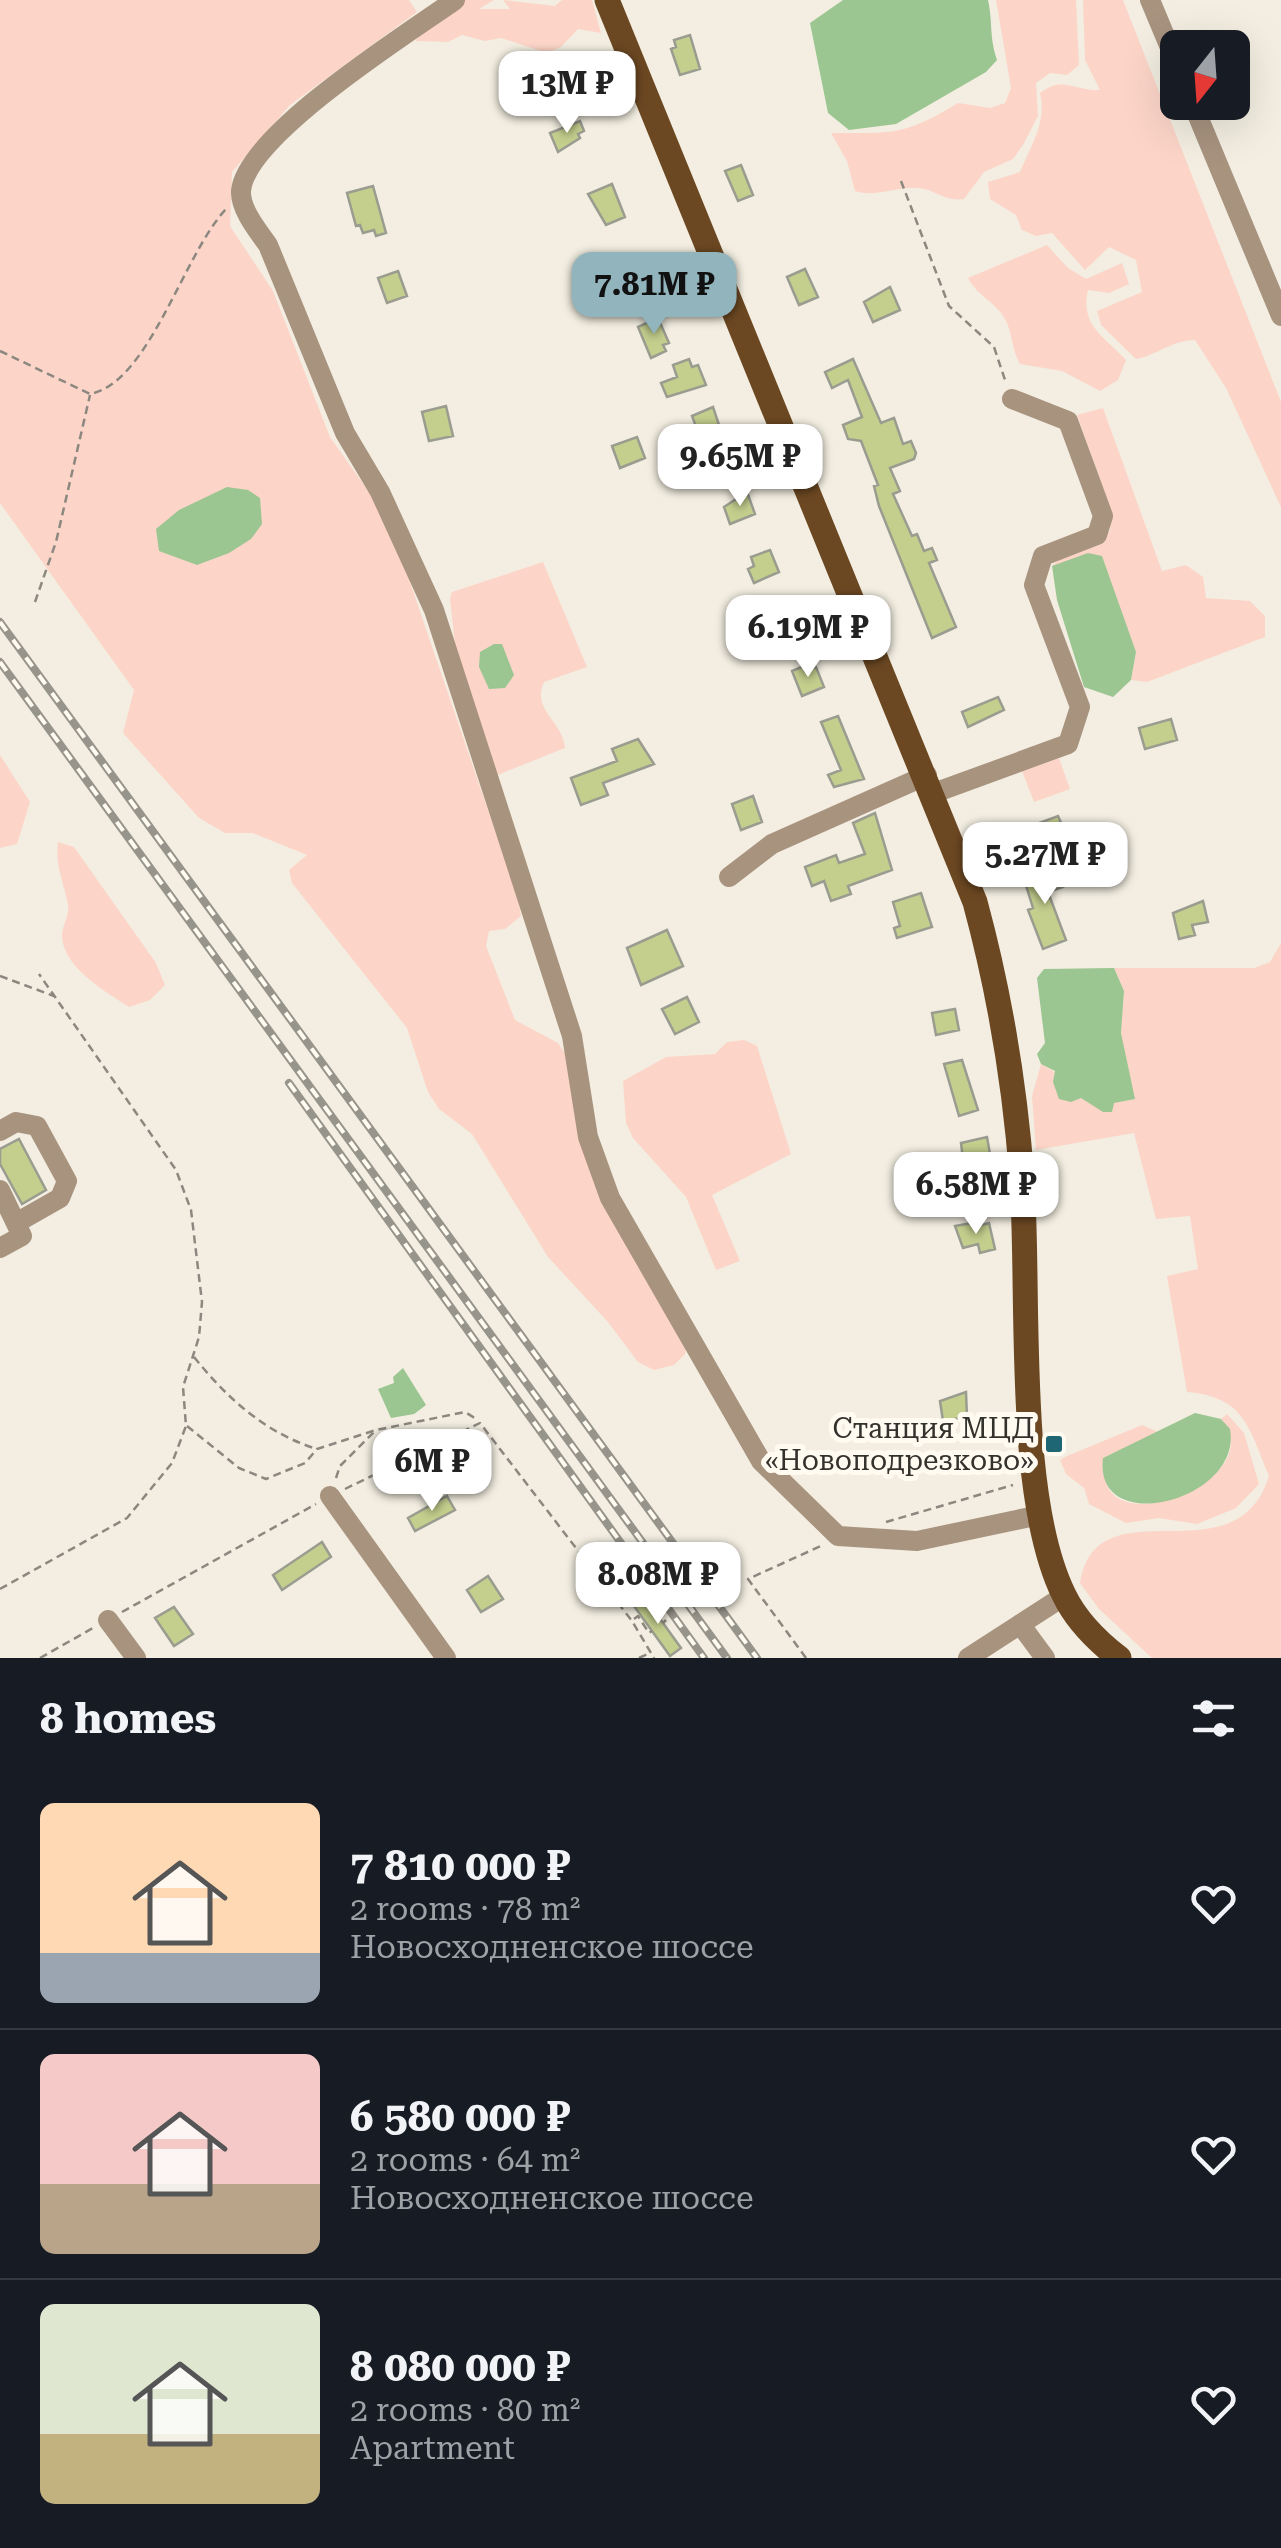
<!DOCTYPE html>
<meta charset="utf-8">
<style>
body{margin:0;font-family:"Roboto Serif",serif;background:#20242c;color:#f1f3f6;height:100vh;display:flex;flex-direction:column;font-size:38px;white-space:nowrap}
*{box-sizing:border-box;margin:0}
p{font-size:32px;color:#9ea1a6}
.icon{flex:none;width:55px;height:55px;fill:none;stroke:currentColor;stroke-width:2;stroke-linecap:round;stroke-linejoin:round}
.map{position:relative;height:1658px;overflow:hidden}
.details{display:flex;flex-direction:column;background:#171b24;flex:1}
.details>*{flex:none}
.needle{width:65px;rotate:197deg}
.controls{position:absolute;left:1160px;top:30px;display:grid;gap:20px}
.controls a{display:grid;place-items:center;width:90px;height:90px;border-radius:15px;background:#171b24;box-shadow:0 10px 40px #0002;font-size:50px}
.price{position:absolute;translate:-50% -85px;padding:0 22px;border-radius:20px;background:#fff;color:#222;font-size:32px;line-height:65px;filter:drop-shadow(0 2px 5px #0008)}
.price::after{content:'';position:absolute;left:50%;top:60px;width:30px;height:22px;margin-left:-15px;background:inherit;clip-path:polygon(0 0,100% 0,50% 100%)}
.price.active{background:#92b4bc;color:#111}
ul{padding:0;list-style:none}
li{display:flex;align-items:center;gap:30px;height:250px;padding:0 40px}
li+li{border-top:2px solid #363941}
li span{display:grid;place-items:center;flex:none;width:280px;height:200px;border-radius:15px;color:#555}
li>.icon{margin-inline-start:auto}
span .icon{width:120px;height:120px;fill:#fffc;stroke-width:1}
li b{font-size:42px}
h2{display:flex;justify-content:space-between;align-items:center;height:120px;padding:0 40px;font-size:42px}
.map>svg:first-child{display:block}
.green{fill:#fcd5c8}
.water{fill:#9bc591}
.building{fill:#c4ce8d;stroke:#9a9c90;stroke-width:2.5}
.lines{fill:none;stroke-linecap:round;stroke-linejoin:round}
.path{stroke:#8c8880;stroke-width:2.5;stroke-dasharray:8 5;stroke-linecap:butt}
.minor{stroke:#a8937f;stroke-width:20}
.major{stroke:#6c4822;stroke-width:25}
.rail-casing{stroke:#97948b;stroke-width:8}
.rail{stroke:#fffbf1;stroke-width:4;stroke-dasharray:11;stroke-linecap:butt}
.poi-dot{fill:#1f6675;stroke:#fffbf1;stroke-width:4}
.labels{text-anchor:middle;stroke-width:10;stroke-linejoin:round;paint-order:stroke}
.poi-label{font-size:28px;fill:#34322d;stroke:#fffbf1;text-anchor:end}
</style>
<div class="map">
<svg width="1281" height="1658" viewBox="0 0 1281 1658">
<rect width="100%" height="100%" fill="#f3eee1"/>
<!-- green -->
<path class="green" d="M0,0H409L417,12L290,105L232,172L230,226L273,291L330,437L378,505L398,547L518,898L521,916L505,929L489,931L486,946L515,1020L558,1043L567,1056L578,1118L686,1337L685,1354L674,1365L654,1370L638,1362L608,1322L548,1257L472,1134L439,1109L428,1092L407,1028L292,883L289,870L307,855L253,833H225L199,818L123,733L134,690L0,503Z
M465,0H494L479,9H510L503,0L555,6L562,0H592L601,33L578,29L561,47L547,53L501,38L485,41L462,35L448,42L416,41L419,33Z
M996,0H1076L1079,65L1067,75L1050,73L1036,83L1038,116L1023,145L1013,159L984,172L964,199C944,202 937,190 919,188C896,186 877,198 855,191L847,161L831,133C893,133 904,136 958,103L990,108L1005,103L1011,88Z
M1083,0H1123L1281,402V507L1226,388L1195,340C1172,340 1158,355 1136,359L1101,325L1097,311L1142,292L1136,260L1109,247L1085,270L1052,233L1036,236L1022,230L1016,215L990,199L988,182L1020,172C1031,146 1047,122 1040,93C1063,75 1074,91 1100,90L1085,60Z
M1047,245L1068,268L1086,279L1122,263L1129,284L1109,293L1088,290C1080,326 1104,336 1126,360L1118,380L1100,391L1062,371L1020,364C1011,349 1013,333 1005,319C995,301 978,297 968,278Z
M1103,408L1162,571L1186,565L1203,577L1206,598L1250,601L1265,616V637L1147,682L1131,680L1136,652L1052,566C1068,548 1091,547 1110,531L1111,510L1077,415Z
M543,562L587,667L544,682C531,710 563,721 565,748L495,776L455,645L450,598L452,592Z
M0,755L30,802L17,844L0,848Z
M1059,758L1070,789L1034,802L1022,771Z
M58,842L74,847L156,963L165,985L150,1000L129,1007C104,991 61,966 62,934C63,924 70,914 68,904C63,880 55,866 58,842Z
M1281,943V1658H1152L1099,1609L1080,1583C1097,1480 1236,1583 1269,1476C1249,1428 1245,1397 1187,1392L1167,1276L1198,1269L1190,1216L1156,1219L1134,1133L1036,1150L1032,1096L1041,1064C1085,1087 1073,1110 1134,1099L1121,1033L1124,991L1114,968H1254L1270,962Z
M744,1040L757,1046L791,1154L712,1195L740,1261L716,1270L686,1197L633,1138L626,1123L623,1081L666,1057L715,1054L727,1042Z
M1227,1414L1244,1433L1259,1484L1236,1508L1197,1524L1159,1518L1126,1523L1089,1504L1084,1488L1066,1474L1060,1460L1067,1456L1142,1425L1158,1432L1103,1458C1104,1466 1104,1482 1109,1489C1133,1532 1268,1473 1221,1419Z"/>
<!-- water -->
<path class="water" d="M843,0H988C993,23 989,36 997,60L986,72L896,124L849,130L828,113L810,23Z
M227,487L248,490L260,498L262,524L251,539L229,553L197,565L159,551L156,529L179,510Z
M1088,553L1102,556L1136,652L1131,680L1113,697L1084,687L1057,600L1052,566Z
M494,644H502L514,675L505,688L489,689L479,667L480,652Z
M1114,968L1124,991L1121,1033L1135,1099L1114,1103L1112,1112H1103L1081,1098L1071,1102L1059,1099L1053,1082L1055,1071L1041,1064L1037,1054L1045,1043L1037,978L1044,969Z
M403,1368L426,1405L414,1414L391,1418L378,1389L394,1383L393,1377Z
M1195,1413L1221,1419L1230,1429C1243,1501 1093,1539 1103,1458Z"/>
<!-- building -->
<path class="building" d="M690,35L700,69L680,75L671,49L676,47L674,40Z
M558,66L565,90L536,99L529,75Z
M580,121L584,131L578,134L580,138L558,152L550,133Z
M741,165L753,195L738,201L725,171Z
M612,184L625,217L606,225L588,194Z
M373,186L386,233L376,236L374,230L363,233L360,225L356,226L347,193Z
M805,269L818,297L799,305L787,277Z
M398,271L407,296L387,303L378,278Z
M890,287L900,310L873,322L864,302Z
M658,318L669,343L663,345L666,351L651,358L638,327Z
M689,359L692,367L698,365L706,385L667,397L661,383L677,377L673,365Z
M853,359L881,423L894,418L903,444L911,441L916,453L914,459L890,468L900,491L893,494L912,536L917,534L924,551L932,548L937,560L929,563L956,627L932,638L879,506L874,486L878,485L861,441L848,439L843,425L862,417L848,380L832,388L825,372Z
M446,406L453,436L429,441L422,412Z
M713,407L727,449L716,453L725,473L715,477L692,416Z
M637,437L645,458L620,468L612,446Z
M747,492L755,514L730,524L724,507Z
M770,550L779,572L754,583L748,569L754,566L751,557Z
M804,666L805,671L816,667L824,687L802,696L792,671Z
M998,697L1004,710L968,727L962,712Z
M838,716L864,779L834,787L828,775L841,770L821,722Z
M1171,719L1177,740L1145,749L1139,728Z
M638,739L654,764L603,783L608,795L581,805L571,778L617,761L612,749Z
M753,796L762,822L741,830L732,804Z
M875,813L892,870L848,886L851,894L831,901L824,881L812,886L805,867L836,855L839,863L865,854L853,823Z
M1058,816L1064,829L1031,843L1035,852L1014,861L1004,836Z
M1057,868L1063,887L1048,892L1066,940L1043,949L1028,910L1033,908L1024,879Z
M921,893L932,927L897,938L894,928L900,926L893,902Z
M1203,901L1208,922L1192,925L1195,935L1179,939L1173,913Z
M667,930L683,966L641,985L627,948Z
M687,997L699,1022L675,1034L662,1009Z
M955,1009L959,1030L936,1035L932,1013Z
M962,1060L978,1110L959,1116L944,1064Z
M987,1137L990,1154L976,1157L984,1188L967,1192L961,1143Z
M19,1139L46,1190L22,1204L0,1164V1149Z
M972,1223L973,1227L989,1223L995,1249L980,1253L978,1244L963,1248L955,1226Z
M966,1392L967,1417L943,1421L940,1401Z
M447,1496L455,1510L415,1531L408,1518Z
M322,1542L331,1557L282,1590L273,1575Z
M488,1576L503,1599L481,1612L467,1590Z
M645,1598L681,1648L670,1656L634,1606Z
M174,1607L193,1634L174,1646L155,1618Z"/>
<g class="lines">
<!-- path -->
<path class="path" d="M901,181L949,306L994,347L1006,383
M0,351L90,394C149,383 183,255 226,209
M35,602L56,542L90,395
M0,976L54,996
M194,1357C227,1398 265,1433 317,1449
M187,1426L239,1468L266,1479L305,1463L317,1449L376,1430L465,1412L478,1420
M336,1478L340,1466L375,1431
M345,1489L480,1423L632,1621L654,1658
M886,1522L1013,1485
M0,1589L127,1518L172,1463L186,1426L183,1387L199,1337L202,1302L191,1210L176,1170L39,974
M122,1612L316,1504
M634,1619L638,1616L649,1633L652,1631
M663,1623L666,1620
M40,1658L93,1628
M639,1658L650,1653
M806,1658L748,1579L823,1545"/>
<!-- minor -->
<path class="minor" d="M455,0C407,34 246,135 241,191C240,209 258,231 268,245L345,433L380,492L434,610L572,1036L588,1137L610,1198L761,1461L838,1536L917,1541L1040,1515
M1150,0L1178,67
M1192,102L1281,316
M934,793L1068,744L1080,707L1034,585L1043,556L1097,535L1103,516L1068,421L1012,399
M729,877L772,844L927,775
M0,1131L16,1122L37,1126L67,1181L60,1198L16,1223
M0,1190L22,1236L0,1248
M330,1496L446,1658
M108,1620L136,1658
M1020,1624L1045,1658
M968,1658L1064,1596"/>
<!-- major -->
<path class="major" d="M607,0L975,902C1000,994 1015,1085 1022,1180C1030,1295 1015,1496 1064,1595C1076,1620 1097,1641 1119,1658"/>
<defs>
<path id="rail" d="M0,622L757,1658
M0,662L727,1658
M289,1083L704,1658"/>
</defs>
<!-- rail casing -->
<use href="#rail" class="rail-casing"/>
<!-- rail -->
<use href="#rail" class="rail"/>
</g>
<!-- markers -->
<rect class="poi-dot" x="1044" y="1434" width="20" height="20" rx="5"/>
<g class="labels">
<!-- poi labels -->
<g class="poi-label">
<text x="1034" y="1438">Станция МЦД<tspan x="1034" dy="32">«Новоподрезково»</tspan></text>
</g>
</g>
</svg>
<div class="controls">
<a><svg class="needle" viewBox="-14 -14 28 28"><path d="M0-13l5 13h-10z" fill="#e53935"/><path d="M0 13l5-13h-10z" fill="#9ea1a6"/></svg></a>
</div>
<b class="price" style="left:567px;top:136px">13M ₽</b>
<b class="price active" style="left:654px;top:337px">7.81M ₽</b>
<b class="price" style="left:740px;top:509px">9.65M ₽</b>
<b class="price" style="left:808px;top:680px">6.19M ₽</b>
<b class="price" style="left:1045px;top:907px">5.27M ₽</b>
<b class="price" style="left:976px;top:1237px">6.58M ₽</b>
<b class="price" style="left:432px;top:1514px">6M ₽</b>
<b class="price" style="left:658px;top:1627px">8.08M ₽</b>
</div>
<section class="details">
<h2>8 homes<svg class="icon" aria-label="filters" viewBox="0 0 24 24"><path d="M4 7h16M4 17h16"/><circle cx="9" cy="7" r="2"/><circle cx="15" cy="17" r="2"/></svg></h2>
<ul>
<li><span style="background:linear-gradient(#ffd9b3 75%,#9aa5b1 0)"><svg class="icon" aria-label="home" viewBox="0 0 24 24"><path d="M3 11l9-7 9 7M6 9v11h12V9"/></svg></span><div><b>7 810 000 ₽</b><p>2 rooms · 78 m²</p><p>Новосходненское шоссе</p></div><svg class="icon" aria-label="heart" viewBox="0 0 24 24"><path d="M12 20l-8-8c-3-5 5-10 8-4 3-6 11-1 8 4z"/></svg></li>
<li><span style="background:linear-gradient(#f6c9c9 65%,#b9a48a 0)"><svg class="icon" aria-label="home" viewBox="0 0 24 24"><path d="M3 11l9-7 9 7M6 9v11h12V9"/></svg></span><div><b>6 580 000 ₽</b><p>2 rooms · 64 m²</p><p>Новосходненское шоссе</p></div><svg class="icon" aria-label="heart" viewBox="0 0 24 24"><path d="M12 20l-8-8c-3-5 5-10 8-4 3-6 11-1 8 4z"/></svg></li>
<li><span style="background:linear-gradient(#dfe7d0 65%,#c2b280 0)"><svg class="icon" aria-label="home" viewBox="0 0 24 24"><path d="M3 11l9-7 9 7M6 9v11h12V9"/></svg></span><div><b>8 080 000 ₽</b><p>2 rooms · 80 m²</p><p>Apartment</p></div><svg class="icon" aria-label="heart" viewBox="0 0 24 24"><path d="M12 20l-8-8c-3-5 5-10 8-4 3-6 11-1 8 4z"/></svg></li>
</ul>
</section>
